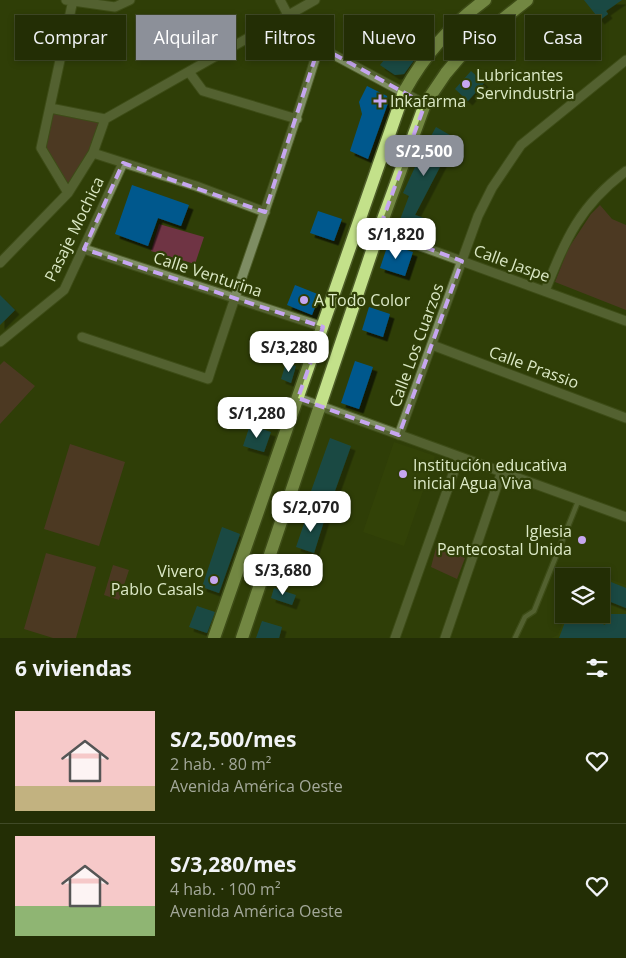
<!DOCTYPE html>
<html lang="es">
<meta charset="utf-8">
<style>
body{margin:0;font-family:"Open Sans",sans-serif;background:#2b360f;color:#f1f3f6;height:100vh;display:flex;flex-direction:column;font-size:19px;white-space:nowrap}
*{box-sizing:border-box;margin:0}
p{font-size:16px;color:#a3a89a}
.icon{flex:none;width:28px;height:28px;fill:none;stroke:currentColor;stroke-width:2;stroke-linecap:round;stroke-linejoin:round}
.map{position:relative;height:638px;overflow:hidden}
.details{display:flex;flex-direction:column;background:#232e05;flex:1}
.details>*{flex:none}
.top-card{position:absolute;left:15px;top:15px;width:596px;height:45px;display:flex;gap:10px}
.tools{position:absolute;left:555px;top:568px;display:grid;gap:10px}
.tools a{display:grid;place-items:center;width:55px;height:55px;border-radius:0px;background:#232e05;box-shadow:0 2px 8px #0003,0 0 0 1px #404a27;font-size:25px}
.price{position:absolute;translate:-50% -42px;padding:0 11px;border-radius:10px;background:#fff;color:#222;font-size:16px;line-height:32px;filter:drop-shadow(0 1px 2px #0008)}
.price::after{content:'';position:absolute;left:50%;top:30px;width:15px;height:11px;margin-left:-8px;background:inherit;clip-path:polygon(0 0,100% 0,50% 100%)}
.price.active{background:#8c9099;color:#fff}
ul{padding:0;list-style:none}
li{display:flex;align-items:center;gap:15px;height:125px;padding:0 15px}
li+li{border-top:1px solid #404a27}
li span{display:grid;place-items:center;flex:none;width:140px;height:100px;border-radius:0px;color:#555}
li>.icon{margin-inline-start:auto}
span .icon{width:60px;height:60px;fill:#fffc;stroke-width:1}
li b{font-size:21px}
h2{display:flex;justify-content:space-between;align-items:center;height:60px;padding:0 15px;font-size:21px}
.chip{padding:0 18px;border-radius:0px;background:#232e05;box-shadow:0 2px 8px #0003,0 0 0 1px #404a27;font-size:18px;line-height:45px}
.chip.active{background:#8c9099;color:#fff}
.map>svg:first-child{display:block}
.built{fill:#364708}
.green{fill:#6f3444}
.building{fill:#02598d;filter:url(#shadow)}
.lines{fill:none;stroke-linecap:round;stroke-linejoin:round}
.lane-casing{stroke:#4e5d29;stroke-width:7}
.street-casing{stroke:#4e5d29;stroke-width:11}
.primary-casing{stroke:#4e5d29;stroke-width:15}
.lane{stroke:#7e8d63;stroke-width:4.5}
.street{stroke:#7e8d63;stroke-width:9}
.primary{stroke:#c3e18a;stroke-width:12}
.marked{fill:none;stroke:#c6a6f0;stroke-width:4;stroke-dasharray:10 6;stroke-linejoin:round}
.poi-dot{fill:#c6a6f0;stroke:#2f3e07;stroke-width:2}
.labels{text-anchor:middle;stroke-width:4.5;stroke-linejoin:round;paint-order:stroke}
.poi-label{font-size:16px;fill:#dce9c6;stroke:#2f3e07;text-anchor:start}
.street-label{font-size:16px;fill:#dce9c6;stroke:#2f3e07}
</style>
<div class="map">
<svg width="626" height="638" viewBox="0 0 626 638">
<defs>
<filter id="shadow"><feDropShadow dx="4.5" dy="4.5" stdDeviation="0" flood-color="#0009"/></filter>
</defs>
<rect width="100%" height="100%" fill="#2f3e07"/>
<!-- built -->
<path class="built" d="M394,442L435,456L404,546L363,532Z
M582,569L626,585V638H551L558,635L566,614H601V576H580Z"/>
<!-- green -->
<path class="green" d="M50,108L103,119L93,153L68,193L42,140Z
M600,205L612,219L626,225V310L555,282L568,249L591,214Z
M159,224L204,237L195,264L151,251Z
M4,361L35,386L0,424V365Z
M70,444L125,462L99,546L44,529Z
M437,544L465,558L457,579L431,567Z
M46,553L96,567L76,638H53L24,629Z
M113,565L129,570L119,600L104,595Z"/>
<!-- building -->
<path class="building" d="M584,0H622L606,11L608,14L600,20Z
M403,37L420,52L404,74L395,75L380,65Z
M471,71L484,83L468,101L455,89Z
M367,86L387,96L388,103L368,159L350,151L362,114L359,102Z
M436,127L455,138L415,215L424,218L418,233L398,225L409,196L403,193L421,154Z
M132,185L189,205L181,226L158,218L148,246L115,234Z
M318,211L342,219L334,241L310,233Z
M388,244L413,252L405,276L380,268Z
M295,285L320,295L312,315L287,305Z
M0,295L15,310L0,325Z
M369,307L390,314L383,337L362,330Z
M355,361L373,367L359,409L341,403Z
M286,363L296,366L291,383L281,379Z
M250,425L271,432L264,452L243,446Z
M330,438L351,446L331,502L310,494Z
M308,512L325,518L314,553L296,547Z
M222,527L240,534L219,593L202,587Z
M601,578L626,588V608L601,598Z
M274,588L296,595L292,605L271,598Z
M197,606L215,612L207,633L189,627Z
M568,614H578L605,625L610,614H626V638H559Z
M262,621L282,627L279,638H256Z"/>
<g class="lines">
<defs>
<path id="lane" d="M515,638L525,617L534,611L579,499"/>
<path id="street" d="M66,0L115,7L130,0
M280,0L299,36L425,104
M189,72L203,91L297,119
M50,108L105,119
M105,119L315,0
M93,153L196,186L265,212
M68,193L41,148L73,0
M360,224L626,321
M84,249L323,327
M0,263L68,193L93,153L105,119
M545,291C566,239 579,206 626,171
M82,337L208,379C244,267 285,158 319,46
M0,342L64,290L123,163
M432,345L626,418
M298,398L626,517
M399,435L478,216L492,188L521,145L626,60
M395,638L459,457
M445,638L502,471"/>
<path id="primary" d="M214,638L404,92C425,54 450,26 485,0
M242,638L379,230L425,104L446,73L468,47L527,0"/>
</defs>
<!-- lane casing -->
<use href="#lane" class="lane-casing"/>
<!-- street casing -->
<use href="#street" class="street-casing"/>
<!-- primary casing -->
<use href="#primary" class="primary-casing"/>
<!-- lane -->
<use href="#lane" class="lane"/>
<!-- street -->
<use href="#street" class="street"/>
<!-- primary -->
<use href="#primary" class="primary"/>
</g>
<!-- marked area -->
<path d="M0 0H626V638H0ZM319,46L425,104L379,230L462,261L399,435L298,398L323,327L84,249L123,163L265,212Z" fill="#2f3e07" fill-opacity=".55" fill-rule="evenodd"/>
<path class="marked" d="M319,46L425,104L379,230L462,261L399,435L298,398L323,327L84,249L123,163L265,212Z"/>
<!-- markers -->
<g class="poi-dot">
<circle cx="466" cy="84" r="5"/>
<path d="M377.5 93.5h5v5h5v5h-5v5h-5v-5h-5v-5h5z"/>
<circle cx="304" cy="300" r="5"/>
<circle cx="403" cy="474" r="5"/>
<circle cx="582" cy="540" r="5"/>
<circle cx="214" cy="580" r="5"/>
</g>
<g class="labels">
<!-- poi labels -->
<g class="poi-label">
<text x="476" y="81">Lubricantes<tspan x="476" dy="18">Servindustria</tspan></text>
<text x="390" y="107">Inkafarma</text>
<text x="314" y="306">A Todo Color</text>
<text x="413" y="471">Institución educativa<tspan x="413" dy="18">inicial Agua Viva</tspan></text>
<text x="572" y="537" text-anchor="end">Iglesia<tspan x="572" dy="18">Pentecostal Unida</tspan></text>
<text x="204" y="577" text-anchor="end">Vivero<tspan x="204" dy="18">Pablo Casals</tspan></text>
</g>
<!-- street labels -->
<g class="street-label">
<text transform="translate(74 229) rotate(-64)" y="6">Pasaje Mochica</text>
<text transform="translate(512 263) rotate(20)" y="6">Calle Jaspe</text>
<text transform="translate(208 274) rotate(18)" y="6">Calle Venturina</text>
<text transform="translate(416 345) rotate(-70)" y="6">Calle Los Cuarzos</text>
<text transform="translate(534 367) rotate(20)" y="6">Calle Prassio</text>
</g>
</g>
</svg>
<div class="tools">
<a><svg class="icon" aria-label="layers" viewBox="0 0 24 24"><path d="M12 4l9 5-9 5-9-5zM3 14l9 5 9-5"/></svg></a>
</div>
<b class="price active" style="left:424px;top:177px">S/2,500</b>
<b class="price" style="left:396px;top:260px">S/1,820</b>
<b class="price" style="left:289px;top:373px">S/3,280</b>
<b class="price" style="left:257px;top:439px">S/1,280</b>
<b class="price" style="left:311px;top:533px">S/2,070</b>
<b class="price" style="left:283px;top:596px">S/3,680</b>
<div class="top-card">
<a class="chip">Comprar</a>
<a class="chip active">Alquilar</a>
<a class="chip">Filtros</a>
<a class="chip">Nuevo</a>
<a class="chip">Piso</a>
<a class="chip">Casa</a>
</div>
</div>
<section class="details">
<h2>6 viviendas<svg class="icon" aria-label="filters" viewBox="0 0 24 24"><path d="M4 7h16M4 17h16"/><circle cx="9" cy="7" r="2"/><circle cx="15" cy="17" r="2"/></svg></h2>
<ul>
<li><span style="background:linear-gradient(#f6c9c9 75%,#c2b280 0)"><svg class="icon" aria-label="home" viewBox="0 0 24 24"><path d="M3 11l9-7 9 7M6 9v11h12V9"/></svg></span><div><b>S/2,500/mes</b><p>2 hab. · 80 m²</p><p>Avenida América Oeste</p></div><svg class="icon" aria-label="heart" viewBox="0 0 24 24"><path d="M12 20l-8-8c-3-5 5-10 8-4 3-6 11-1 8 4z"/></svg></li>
<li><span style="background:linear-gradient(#f6c9c9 70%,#8fb573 0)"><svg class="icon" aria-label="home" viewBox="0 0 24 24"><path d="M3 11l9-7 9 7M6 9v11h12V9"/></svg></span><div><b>S/3,280/mes</b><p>4 hab. · 100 m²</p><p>Avenida América Oeste</p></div><svg class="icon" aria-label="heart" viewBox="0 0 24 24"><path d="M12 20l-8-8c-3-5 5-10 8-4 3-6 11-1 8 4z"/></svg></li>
</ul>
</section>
